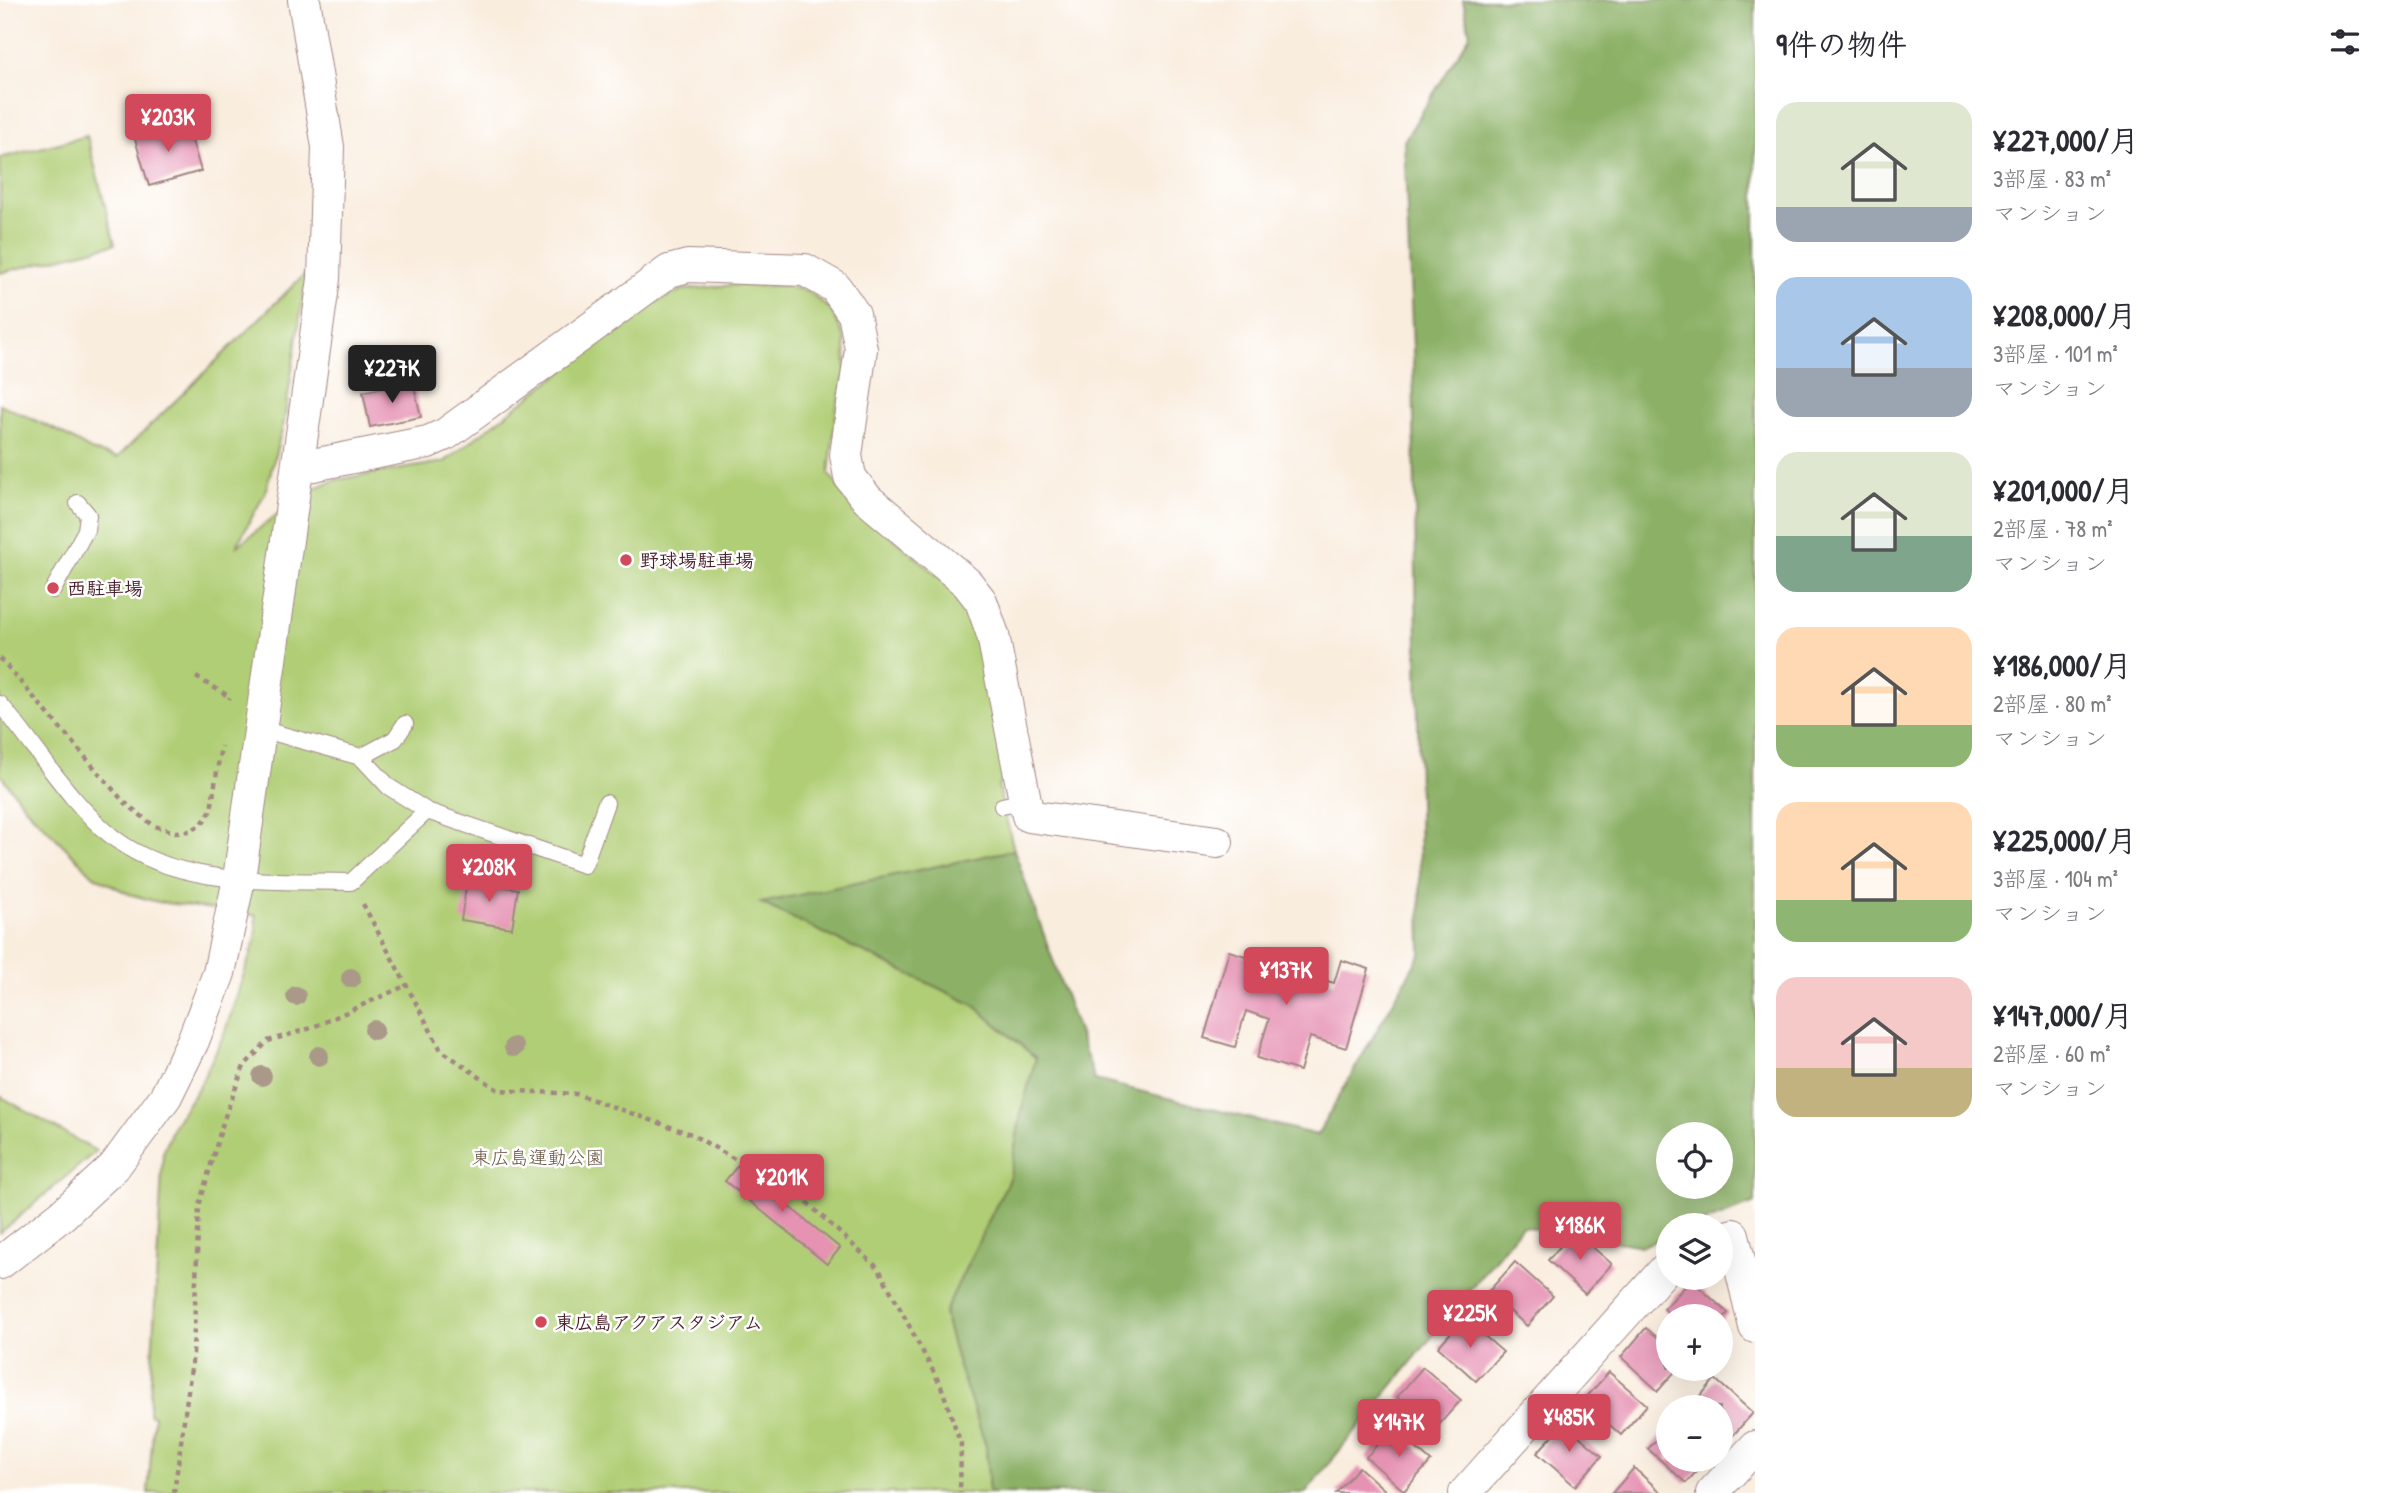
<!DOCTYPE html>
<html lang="ja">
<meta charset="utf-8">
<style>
body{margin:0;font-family:"Patrick Hand","Klee One",sans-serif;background:#f7f7f7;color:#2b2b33;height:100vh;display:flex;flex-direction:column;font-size:26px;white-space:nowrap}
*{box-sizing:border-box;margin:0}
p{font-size:23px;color:#7c7c81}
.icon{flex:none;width:38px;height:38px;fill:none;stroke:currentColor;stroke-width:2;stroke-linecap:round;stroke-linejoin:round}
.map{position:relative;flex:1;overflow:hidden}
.side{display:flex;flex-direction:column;background:#fff;width:630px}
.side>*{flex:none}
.buttons{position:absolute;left:1656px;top:1122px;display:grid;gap:14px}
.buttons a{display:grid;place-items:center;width:77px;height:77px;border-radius:50%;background:#fff;box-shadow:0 7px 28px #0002;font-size:35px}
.price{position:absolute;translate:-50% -60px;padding:0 16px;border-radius:7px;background:#d1495b;color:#fff;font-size:23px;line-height:46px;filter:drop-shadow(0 2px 4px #0008)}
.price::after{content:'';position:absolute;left:50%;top:42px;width:21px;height:16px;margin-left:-10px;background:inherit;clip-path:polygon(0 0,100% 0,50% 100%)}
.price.on{background:#222;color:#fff}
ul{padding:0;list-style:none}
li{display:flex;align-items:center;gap:21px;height:175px;padding:0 21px}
li span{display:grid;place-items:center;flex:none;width:196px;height:140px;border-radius:21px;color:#555}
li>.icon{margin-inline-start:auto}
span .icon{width:84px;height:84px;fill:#fffc;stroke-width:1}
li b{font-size:30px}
h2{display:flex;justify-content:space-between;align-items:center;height:84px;padding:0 21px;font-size:30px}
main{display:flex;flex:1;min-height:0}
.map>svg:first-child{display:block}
.green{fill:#b0ce75;stroke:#7d7650;stroke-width:2}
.forest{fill:#8cb166;stroke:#6b6848;stroke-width:2;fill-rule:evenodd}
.building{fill:#e692b3}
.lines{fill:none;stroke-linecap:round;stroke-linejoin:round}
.lane-casing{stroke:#a28684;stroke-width:18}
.street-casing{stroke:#a28684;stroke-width:34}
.path{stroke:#a28684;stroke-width:4.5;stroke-dasharray:5 5;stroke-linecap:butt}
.lane{stroke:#fff;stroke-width:16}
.street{stroke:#fff;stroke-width:32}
.tree{fill:#a98}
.poi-dot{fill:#d1495b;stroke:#fff;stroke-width:2.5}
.labels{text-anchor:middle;stroke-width:5;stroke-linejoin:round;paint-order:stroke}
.poi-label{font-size:19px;font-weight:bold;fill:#4a1f2b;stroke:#fff;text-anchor:start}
.park-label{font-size:19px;fill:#695441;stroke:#fff}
</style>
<main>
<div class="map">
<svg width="1755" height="1493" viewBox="0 0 1755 1493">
<rect width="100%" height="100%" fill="#fff"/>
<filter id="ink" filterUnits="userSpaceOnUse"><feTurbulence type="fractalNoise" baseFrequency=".0143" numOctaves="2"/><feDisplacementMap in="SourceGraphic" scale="14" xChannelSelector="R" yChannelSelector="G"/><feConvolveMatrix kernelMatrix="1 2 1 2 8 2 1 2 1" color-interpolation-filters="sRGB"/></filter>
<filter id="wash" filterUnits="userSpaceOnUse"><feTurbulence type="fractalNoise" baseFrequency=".00686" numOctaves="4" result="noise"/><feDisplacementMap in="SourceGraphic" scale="28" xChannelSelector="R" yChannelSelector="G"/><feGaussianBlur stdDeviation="1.57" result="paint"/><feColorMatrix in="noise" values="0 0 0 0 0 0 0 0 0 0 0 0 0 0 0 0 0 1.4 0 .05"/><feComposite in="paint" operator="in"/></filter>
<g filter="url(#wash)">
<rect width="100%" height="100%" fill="#f9edde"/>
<!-- green -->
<path class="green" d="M87,136L115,244L0,273V158Z
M307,272L284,422L265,493L236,547L307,491L335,480L444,462L649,305L682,290L734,285L785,286L808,291L831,310L845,339L846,371L837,406L829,474L850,502L966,599L978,629L1009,773L998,786L1014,850L762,903L974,1005L1036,1058L1021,1113L1010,1177L944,1313L957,1361L986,1446L989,1493H148L154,1416L149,1414L150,1397L163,1153L173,1127L201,1083L224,1034L256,938V915L158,902L129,894L94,876L26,808L0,774V404L56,430L91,450L117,458Z
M0,1096L96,1151L0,1233Z"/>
<!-- forest -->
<path class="forest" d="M1463,0H1755V1203L1697,1225H1668V1236L1642,1246L1522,1226L1305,1493H989L986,1446L957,1361L944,1313L1010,1177L1021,1113L1036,1058L974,1005L761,903L1014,850L1095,1080L1317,1135L1421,953L1413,348L1404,141L1470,35ZM1668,1134H1720V1186H1668Z"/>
<g id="blocks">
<!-- building -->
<path class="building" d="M186,121L201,171L149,186L134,136Z
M413,382L421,417L370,427L363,392Z
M467,881L518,889L512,928L461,920Z
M1229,951L1334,983L1341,960L1369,969L1346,1048L1310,1037L1300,1071L1257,1058L1269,1019L1246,1011L1235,1047L1204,1038Z
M738,1165L840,1248L827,1264L725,1181Z
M1574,1231L1612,1264L1585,1294L1548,1260Z
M1515,1262L1553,1296L1527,1326L1488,1292Z
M1691,1280L1728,1313L1720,1322V1316H1672L1664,1309Z
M1464,1318L1503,1352L1476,1381L1438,1347Z
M1646,1328L1668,1346V1368H1678L1658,1391L1621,1357Z
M1423,1367L1461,1400L1434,1430L1397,1397Z
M1609,1372L1647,1405L1621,1435L1583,1401Z
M1715,1379L1753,1413L1727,1442L1720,1437V1407H1691Z
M1564,1423L1602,1456L1575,1486L1537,1453Z
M1668,1427V1460H1707L1686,1483L1648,1449Z
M1393,1428L1431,1461L1404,1491L1366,1457Z
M1359,1467L1388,1493H1336Z
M1634,1468L1662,1493H1612Z"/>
</g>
</g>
<g filter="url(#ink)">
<use href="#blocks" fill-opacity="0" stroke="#a28684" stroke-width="2"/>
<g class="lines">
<defs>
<path id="lane" d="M53,590L86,530L88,515L78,503
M0,704C36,746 70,804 114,838C179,888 273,880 351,882L427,811L584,865L606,803
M261,729L361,757L395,739L405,724
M361,757L389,787L427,811
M1002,806L1025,801"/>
<path id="street" d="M298,468L428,442L446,434L669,271L688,266L805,270L835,287L854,314L861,349L846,455L850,477L867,499L967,583L981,601L993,635L1028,816L1217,842
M1720,1239L1733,1235L1755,1327
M0,1263L62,1215L114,1167L166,1096L193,1041L219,973L239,879L324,279L328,147L304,0
M1465,1493L1668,1266
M1712,1493L1755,1447"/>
</defs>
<!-- lane casing -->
<use href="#lane" class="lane-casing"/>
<!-- street casing -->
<use href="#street" class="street-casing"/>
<!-- path -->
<path class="path" d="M0,658L123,801L154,826L175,832L190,831L202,824L211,810L221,746
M196,677L230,697L229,699
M363,904L441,1050L498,1090L576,1094L691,1134L801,1197L879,1269L941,1386L961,1444L960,1493
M174,1493L193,1354L199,1206L224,1119L244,1066L268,1041L311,1028L407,985"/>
<!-- lane -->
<use href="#lane" class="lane"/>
<!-- street -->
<use href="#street" class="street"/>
</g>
<!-- trees -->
<g class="tree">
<circle cx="351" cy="978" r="10"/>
<circle cx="296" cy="996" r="10"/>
<circle cx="374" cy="1030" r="10"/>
<circle cx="514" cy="1047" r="10"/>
<circle cx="319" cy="1056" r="10"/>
<circle cx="262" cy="1076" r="10"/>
</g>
</g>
<!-- markers -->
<g class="poi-dot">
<circle cx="626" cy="560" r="7"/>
<circle cx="53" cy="588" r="7"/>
<circle cx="541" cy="1322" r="7"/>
</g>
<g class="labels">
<!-- poi labels -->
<g class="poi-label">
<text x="640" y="567">野球場駐車場</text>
<text x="67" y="595">西駐車場</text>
<text x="555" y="1329">東広島アクアスタジアム</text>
</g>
<!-- park labels -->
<g class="park-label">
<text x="538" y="1164">東広島運動公園</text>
</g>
</g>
</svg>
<div class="buttons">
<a><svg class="icon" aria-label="locate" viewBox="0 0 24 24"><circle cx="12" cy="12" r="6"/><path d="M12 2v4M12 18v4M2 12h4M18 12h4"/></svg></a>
<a><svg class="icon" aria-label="layers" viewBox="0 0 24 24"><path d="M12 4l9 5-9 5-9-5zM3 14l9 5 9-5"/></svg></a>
<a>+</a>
<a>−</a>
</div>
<b class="price" style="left:168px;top:154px">¥203K</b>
<b class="price on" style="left:392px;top:405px">¥227K</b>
<b class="price" style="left:489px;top:904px">¥208K</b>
<b class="price" style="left:1286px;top:1007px">¥137K</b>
<b class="price" style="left:782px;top:1214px">¥201K</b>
<b class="price" style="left:1580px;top:1262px">¥186K</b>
<b class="price" style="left:1470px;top:1350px">¥225K</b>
<b class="price" style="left:1569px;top:1454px">¥485K</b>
<b class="price" style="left:1399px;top:1459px">¥147K</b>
</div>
<section class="side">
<h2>9件の物件<svg class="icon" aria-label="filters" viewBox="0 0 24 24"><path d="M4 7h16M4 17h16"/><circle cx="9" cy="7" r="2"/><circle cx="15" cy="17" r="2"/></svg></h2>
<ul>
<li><span style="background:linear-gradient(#dfe7d0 75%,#9aa5b1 0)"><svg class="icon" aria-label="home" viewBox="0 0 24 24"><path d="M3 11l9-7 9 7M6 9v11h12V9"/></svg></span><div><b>¥227,000/月</b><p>3部屋 · 83 m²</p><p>マンション</p></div></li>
<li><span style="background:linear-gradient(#a9c7e8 65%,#9aa5b1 0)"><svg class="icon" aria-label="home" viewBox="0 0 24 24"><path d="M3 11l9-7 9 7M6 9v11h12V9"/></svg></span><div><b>¥208,000/月</b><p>3部屋 · 101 m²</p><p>マンション</p></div></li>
<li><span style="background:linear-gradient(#dfe7d0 60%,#7fa58c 0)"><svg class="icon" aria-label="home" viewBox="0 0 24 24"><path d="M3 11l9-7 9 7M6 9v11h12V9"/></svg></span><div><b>¥201,000/月</b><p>2部屋 · 78 m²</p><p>マンション</p></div></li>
<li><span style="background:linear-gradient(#ffd9b3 70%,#8fb573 0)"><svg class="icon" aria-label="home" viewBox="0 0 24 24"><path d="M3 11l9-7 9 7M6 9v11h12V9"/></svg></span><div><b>¥186,000/月</b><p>2部屋 · 80 m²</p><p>マンション</p></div></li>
<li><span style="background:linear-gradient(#ffd9b3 70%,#8fb573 0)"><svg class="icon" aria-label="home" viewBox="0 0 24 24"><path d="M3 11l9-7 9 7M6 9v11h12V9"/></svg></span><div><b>¥225,000/月</b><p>3部屋 · 104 m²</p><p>マンション</p></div></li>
<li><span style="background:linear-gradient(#f6c9c9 65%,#c2b280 0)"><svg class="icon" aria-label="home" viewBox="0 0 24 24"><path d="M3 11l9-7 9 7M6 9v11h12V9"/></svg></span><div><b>¥147,000/月</b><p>2部屋 · 60 m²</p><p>マンション</p></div></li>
</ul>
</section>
</main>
